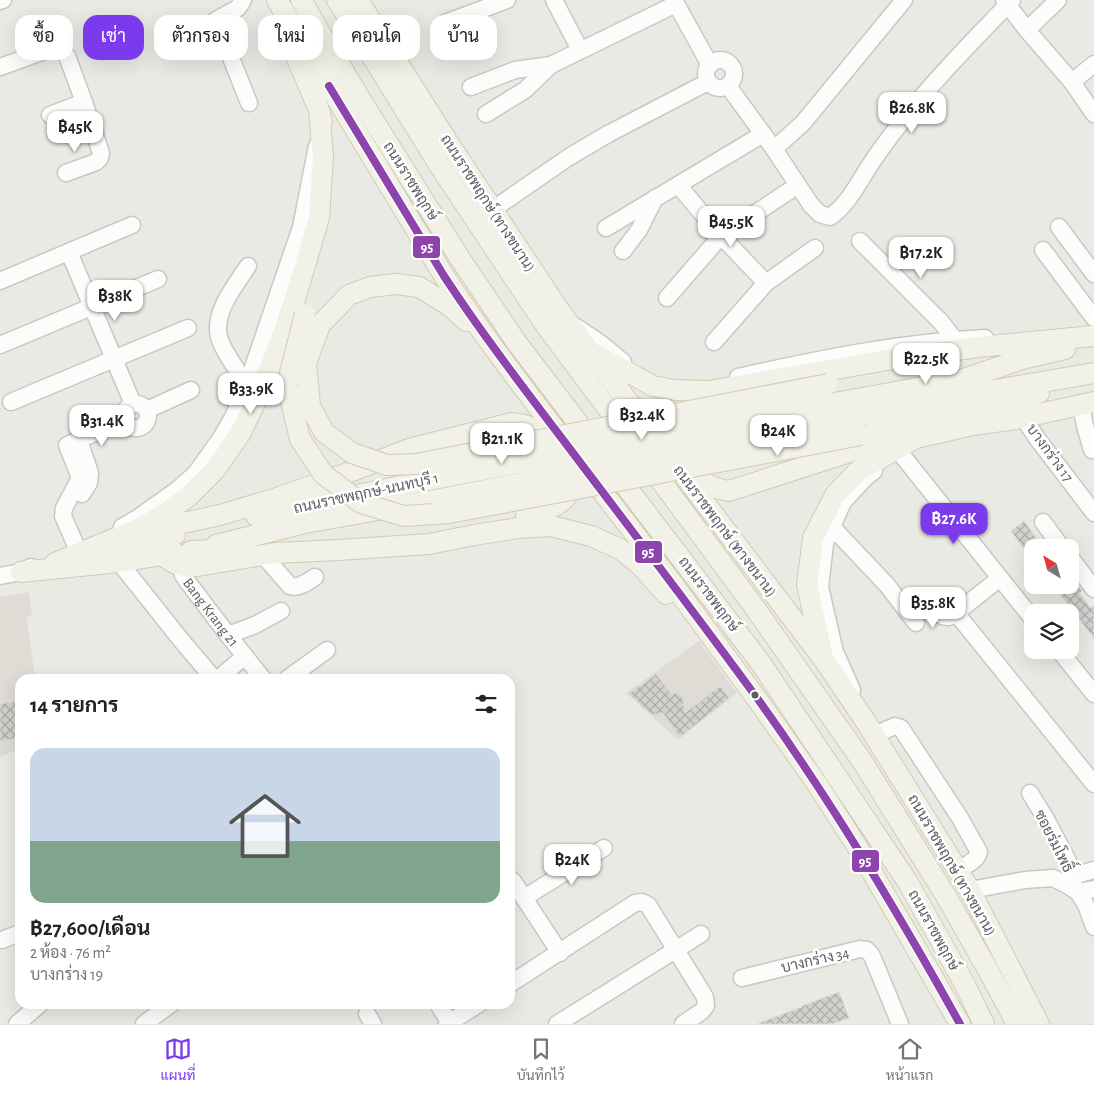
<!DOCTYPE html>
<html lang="th">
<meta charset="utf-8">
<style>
body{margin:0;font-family:"Alegreya Sans",Sarabun,sans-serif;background:#f2f2f2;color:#222;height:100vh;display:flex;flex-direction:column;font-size:19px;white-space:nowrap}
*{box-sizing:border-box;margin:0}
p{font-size:16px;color:#767676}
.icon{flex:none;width:28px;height:28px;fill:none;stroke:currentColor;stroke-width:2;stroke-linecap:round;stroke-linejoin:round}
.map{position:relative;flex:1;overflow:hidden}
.details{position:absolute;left:15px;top:674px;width:500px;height:335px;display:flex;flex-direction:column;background:#fff;border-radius:15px;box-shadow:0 5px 20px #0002}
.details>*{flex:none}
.banner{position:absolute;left:15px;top:15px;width:500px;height:45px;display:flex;gap:10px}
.needle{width:32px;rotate:323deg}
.tools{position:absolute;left:1024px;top:539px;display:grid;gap:10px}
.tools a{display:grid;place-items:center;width:55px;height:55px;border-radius:10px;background:#fff;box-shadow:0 5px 20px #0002;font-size:25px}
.price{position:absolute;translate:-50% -42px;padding:0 11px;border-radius:10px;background:#fff;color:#222;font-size:16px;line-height:32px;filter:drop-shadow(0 1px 2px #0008)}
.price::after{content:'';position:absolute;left:50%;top:30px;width:15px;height:11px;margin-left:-8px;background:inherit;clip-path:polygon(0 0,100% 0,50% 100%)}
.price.on{background:#7c3aed;color:#fff}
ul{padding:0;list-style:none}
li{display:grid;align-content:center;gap:10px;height:265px;padding:0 15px}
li+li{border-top:1px solid #e0e0e0}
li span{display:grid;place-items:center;height:155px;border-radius:15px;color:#555}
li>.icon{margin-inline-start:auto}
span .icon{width:90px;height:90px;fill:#fffc;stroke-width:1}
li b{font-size:21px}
h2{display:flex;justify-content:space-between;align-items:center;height:60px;padding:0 15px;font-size:21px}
.chip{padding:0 18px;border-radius:15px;background:#fff;box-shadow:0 5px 20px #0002;font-size:18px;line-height:45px}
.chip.on{background:#7c3aed;color:#fff}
.tabs{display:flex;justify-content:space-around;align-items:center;height:70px;border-top:1px solid #e0e0e0;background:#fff;font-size:14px;color:#767676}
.tabs a{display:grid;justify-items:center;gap:2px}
.tabs .on{color:#7c3aed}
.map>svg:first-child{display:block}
.education{fill:#dedcd5}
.building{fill:url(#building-cross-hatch);stroke:#dad9d4}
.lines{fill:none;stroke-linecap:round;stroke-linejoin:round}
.minor-casing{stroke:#c7c8c7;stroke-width:19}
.major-casing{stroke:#d2cbb3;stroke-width:22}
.minor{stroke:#fcfcfb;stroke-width:16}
.major{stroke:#f2f1e7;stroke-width:20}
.major-bridge-casing{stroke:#d2cbb3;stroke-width:22;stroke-linecap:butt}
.major-bridge{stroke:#f2f1e7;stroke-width:20}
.bus-1-casing{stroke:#fff;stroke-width:11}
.bus-1{stroke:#8e44ad;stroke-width:8}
.bus-dot{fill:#5b5e63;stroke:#fff;stroke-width:2}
.labels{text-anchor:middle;stroke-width:5;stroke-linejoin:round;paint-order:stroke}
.street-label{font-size:15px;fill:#5b5e63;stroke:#fff}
.line-badge{stroke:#fff;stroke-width:2}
.badge-label{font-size:14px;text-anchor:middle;font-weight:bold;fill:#fff}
</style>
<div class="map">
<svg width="1094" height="1024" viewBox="0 0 1094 1024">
<defs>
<pattern id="building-cross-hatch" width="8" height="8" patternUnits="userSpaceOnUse" patternTransform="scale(1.25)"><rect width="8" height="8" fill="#d1d1ce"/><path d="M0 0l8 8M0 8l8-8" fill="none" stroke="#adadab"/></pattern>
</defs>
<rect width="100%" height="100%" fill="#eaeae5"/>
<!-- education -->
<path class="education" d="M29,592L32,616L26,617L30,639L35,679H20V748L0,757V597Z
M699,641L737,693L678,740L626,693Z"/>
<!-- building -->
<path class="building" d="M1024,521L1043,548H1032V559L1011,531Z
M1076,583L1082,591L1079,593L1091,608L1094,606V638L1053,585L1073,586Z
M656,674L672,695L674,693L678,694L682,696L685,713L720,686L729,698L680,737L663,713L652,715L629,693L639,686V687Z
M20,701V738L0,741V704Z
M839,992L849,1018L832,1024H759V1023L802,1007V1006Z"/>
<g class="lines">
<defs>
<g id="minor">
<path d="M243,0L238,8L216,20L249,103"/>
<path d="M554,0L580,50"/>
<path d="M674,0L710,65"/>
<path d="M1004,0L1027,30L1072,82L1094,114"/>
<path d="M0,1L3,0"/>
<path d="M445,23L507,0"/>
<path d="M1027,30L1058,0"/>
<circle cx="720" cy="74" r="14"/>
<path d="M0,67L50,49L60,50L67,56L84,102L101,153L100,158L96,162L66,173"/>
<path d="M1072,82L1094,64"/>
<path d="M728,86L774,149L811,205L820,214L830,217C850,203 860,179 874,159C885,143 898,126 911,110C942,71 978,36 1012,0"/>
<path d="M471,87L515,70L551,65"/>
<path d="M486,114L525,90L551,65L676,4"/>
<path d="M50,115L84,102"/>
<path d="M774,149L803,123L904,0"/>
<path d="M678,185L721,236L766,283"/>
<path d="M492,210L569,157L608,134L708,82"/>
<path d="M1059,227L1094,274"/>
<path d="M606,228L763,134"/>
<path d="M860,241L941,322L955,340"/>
<path d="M1043,250L1094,318"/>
<path d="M623,251L639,230L655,198"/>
<path d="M69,252L133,404"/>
<path d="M0,281L132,225"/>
<path d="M667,298L721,236L789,191"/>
<path d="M576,327L600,343L623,362"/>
<path d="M714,342L766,283L815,248"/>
<path d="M0,345L158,279"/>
<path d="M738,377C819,359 901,342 985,338"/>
<path d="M247,385C239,373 222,350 219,337C213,312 235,286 248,266"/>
<path d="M11,402L188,328"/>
<circle cx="136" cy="416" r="12"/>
<path d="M1081,405L1085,426L1092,450"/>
<path d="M147,410L191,390"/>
<path d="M1023,417L1036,437L1094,513"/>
<path d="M79,440L90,473L89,483L82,494"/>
<path d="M901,454L1032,618"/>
<path d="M1043,522L1062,548"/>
<path d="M122,527L136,519L177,490L196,473L221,438L233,417L247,385L301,227L317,146"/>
<path d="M832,527L887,585L916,623"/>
<path d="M77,548L63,516L64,508L80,478L67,445L125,420"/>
<path d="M263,555L290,586C299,589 307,582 315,577"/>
<path d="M1070,557L1094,589"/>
<path d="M119,562L181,640L214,679"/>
<path id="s1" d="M180,566L183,575L187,581L228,635L263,679"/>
<path d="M0,576L21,572L31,567"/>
<path d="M1000,578L956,613L1094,784"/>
<path d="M919,597C926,603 938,618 948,617C951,617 954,614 956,613"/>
<path d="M228,635L255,625L281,611"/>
<path d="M1059,650L1094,694"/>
<path d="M218,679L245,656"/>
<path d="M287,679L327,650"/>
<path d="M852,690L835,652L820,587L825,543L832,527L843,502L865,478L874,471"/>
<path d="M874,735L895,726L901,728L960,818L979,852C977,861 966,865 958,870"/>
<path d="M1030,793L1046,819L1068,861L1075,890"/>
<path d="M1073,876L1094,870"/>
<path d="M513,881L560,953"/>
<path d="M970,890L1025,880L1053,878L1067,885L1078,892L1086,905L1094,927"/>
<path d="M1078,892L1094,889"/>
<path d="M524,898L604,848"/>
<path d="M2,940L20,933"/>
<path d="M742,978L860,949L867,950L872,956L900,1024"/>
<path d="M510,984L635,903L642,902L648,905L705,997L706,1006L701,1012L683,1024"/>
<path d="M438,1004L450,1023"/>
<path d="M367,1014L373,1024"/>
<path d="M17,1024L40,1004"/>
<path d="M144,1024L171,1004"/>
<path d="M447,1024L479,1004"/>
<path d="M557,1024L701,934"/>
</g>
<path id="major" d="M277,0L444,276C483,336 526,391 569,448
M301,0L321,34L364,105L461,260L517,343L594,444
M337,0L439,165L544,323L629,437
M358,0L446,139L559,310L651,432
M289,40L319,110L322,122
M320,325L349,295L370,287L396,284L419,287L450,306L466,321
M597,355L653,386L675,390L709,391L887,360L978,347L1094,336
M840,402L961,380L1022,359L1065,349
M851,418L989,391L1094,373
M873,433L996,407L1039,393
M670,457L824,660L866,722L970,890L1039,1024
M647,462L755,608L862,761L946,896L988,970L1017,1024
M694,464C699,483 711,488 729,491L859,449L897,441
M612,468L760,662L907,881L964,983L984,1024
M588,473L670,580L757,699L817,784L858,848L960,1024
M256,516L434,479
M526,516C541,511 561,508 568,493L562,480
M148,528L174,525L220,515L274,499L342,475L409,449L512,423C537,425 540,433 550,454
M216,545L305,523L440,499
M113,550L175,535
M191,551L232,549
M162,555C173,563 177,566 191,567L275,553L338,550L429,544L474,535L518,528L551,526L591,536L620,549L640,565L666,594
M55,563L138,529L161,516L189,496L215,470L240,434L261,391L291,313L319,218L323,157L319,110
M21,572L119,562L175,553
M822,653L807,585L813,538L835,495L858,471L916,438L973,425L1016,419L1094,402"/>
</defs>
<!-- minor casing -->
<use href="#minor" class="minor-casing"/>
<!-- major casing -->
<use href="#major" class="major-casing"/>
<!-- minor -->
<use href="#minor" class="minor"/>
<!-- major -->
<use href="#major" class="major"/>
<defs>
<path id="major-bridge" d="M305,314L287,385L300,439L323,474L361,503L404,516L449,513L861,435
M320,325L306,363L310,406L324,432L352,453L387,465L416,464L828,384
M434,479L840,402
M440,499L851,418"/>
</defs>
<!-- major-bridge casing -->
<use href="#major-bridge" class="major-bridge-casing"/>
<!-- major-bridge -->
<use href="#major-bridge" class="major-bridge"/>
<defs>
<path id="bus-1" d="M329,86L444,276C484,337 529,395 573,453C635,535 697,616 757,698C832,802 898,912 960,1024"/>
</defs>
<!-- bus-1 casing -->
<use href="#bus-1" class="bus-1-casing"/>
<!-- bus-1 -->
<use href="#bus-1" class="bus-1"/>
</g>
<!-- markers -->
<circle class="bus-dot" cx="755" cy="695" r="4.5"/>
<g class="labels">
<!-- street labels -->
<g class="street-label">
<text transform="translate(411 181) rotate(58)" y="5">ถนนราชพฤกษ์</text>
<text transform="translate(488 203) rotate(57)" y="5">ถนนราชพฤกษ์ (ทางขนาน)</text>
<text transform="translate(1050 453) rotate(54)" y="5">บางกร่าง 17</text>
<text transform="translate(366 493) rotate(-12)" y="5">ถนนราชพฤกษ์-นนทบุรี 1</text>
<text transform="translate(725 531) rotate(53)" y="5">ถนนราชพฤกษ์ (ทางขนาน)</text>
<text transform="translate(709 594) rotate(53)" y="5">ถนนราชพฤกษ์</text>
<text dy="5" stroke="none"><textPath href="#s1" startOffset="56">Bang Krang 21</textPath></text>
<text transform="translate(1054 841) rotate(63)" y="5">ซอยร่มโพธิ์</text>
<text transform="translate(952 865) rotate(60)" y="5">ถนนราชพฤกษ์ (ทางขนาน)</text>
<text transform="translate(934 930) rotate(61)" y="5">ถนนราชพฤกษ์</text>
<text transform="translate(815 960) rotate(-13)" y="5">บางกร่าง 34</text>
</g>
</g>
<g class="line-badge">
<rect x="412" y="235" width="29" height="24" rx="5" fill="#8e44ad"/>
<rect x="634" y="540" width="29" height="24" rx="5" fill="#8e44ad"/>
<rect x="851" y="849" width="29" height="24" rx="5" fill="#8e44ad"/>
</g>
<g class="badge-label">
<text x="427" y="252">95</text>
<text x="648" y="557">95</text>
<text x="865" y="866">95</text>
</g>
</svg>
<div class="tools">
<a><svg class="needle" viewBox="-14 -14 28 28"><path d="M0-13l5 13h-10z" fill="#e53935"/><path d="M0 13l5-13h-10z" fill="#767676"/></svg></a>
<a><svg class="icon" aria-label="layers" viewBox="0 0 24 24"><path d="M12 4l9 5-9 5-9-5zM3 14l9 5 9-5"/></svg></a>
</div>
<b class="price" style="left:912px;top:134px">฿26.8K</b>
<b class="price" style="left:75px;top:153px">฿45K</b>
<b class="price" style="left:731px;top:248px">฿45.5K</b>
<b class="price" style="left:921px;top:279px">฿17.2K</b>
<b class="price" style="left:115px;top:322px">฿38K</b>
<b class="price" style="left:926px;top:385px">฿22.5K</b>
<b class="price" style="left:251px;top:415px">฿33.9K</b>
<b class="price" style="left:642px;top:441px">฿32.4K</b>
<b class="price" style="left:102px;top:447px">฿31.4K</b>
<b class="price" style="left:778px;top:457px">฿24K</b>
<b class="price" style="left:502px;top:465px">฿21.1K</b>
<b class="price on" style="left:954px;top:545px">฿27.6K</b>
<b class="price" style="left:933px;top:629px">฿35.8K</b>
<b class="price" style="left:572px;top:886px">฿24K</b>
<div class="banner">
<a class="chip">ซื้อ</a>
<a class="chip on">เช่า</a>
<a class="chip">ตัวกรอง</a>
<a class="chip">ใหม่</a>
<a class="chip">คอนโด</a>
<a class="chip">บ้าน</a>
</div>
<section class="details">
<h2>14 รายการ<svg class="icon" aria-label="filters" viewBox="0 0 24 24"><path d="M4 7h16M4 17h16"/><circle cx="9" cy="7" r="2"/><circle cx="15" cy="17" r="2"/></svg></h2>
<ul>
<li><span style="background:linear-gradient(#c9d6e8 60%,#7fa58c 0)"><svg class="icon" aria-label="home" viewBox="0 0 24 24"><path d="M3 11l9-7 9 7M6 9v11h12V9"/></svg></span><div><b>฿27,600/เดือน</b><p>2 ห้อง · 76 m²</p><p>บางกร่าง 19</p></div></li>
</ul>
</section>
</div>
<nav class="tabs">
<a class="on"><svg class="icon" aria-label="map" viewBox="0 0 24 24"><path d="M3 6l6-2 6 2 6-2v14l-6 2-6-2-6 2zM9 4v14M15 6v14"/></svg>แผนที่</a>
<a><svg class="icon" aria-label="saved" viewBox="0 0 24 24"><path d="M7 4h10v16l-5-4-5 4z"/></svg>บันทึกไว้</a>
<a><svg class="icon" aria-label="home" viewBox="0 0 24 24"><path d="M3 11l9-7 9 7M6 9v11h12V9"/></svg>หน้าแรก</a>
</nav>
